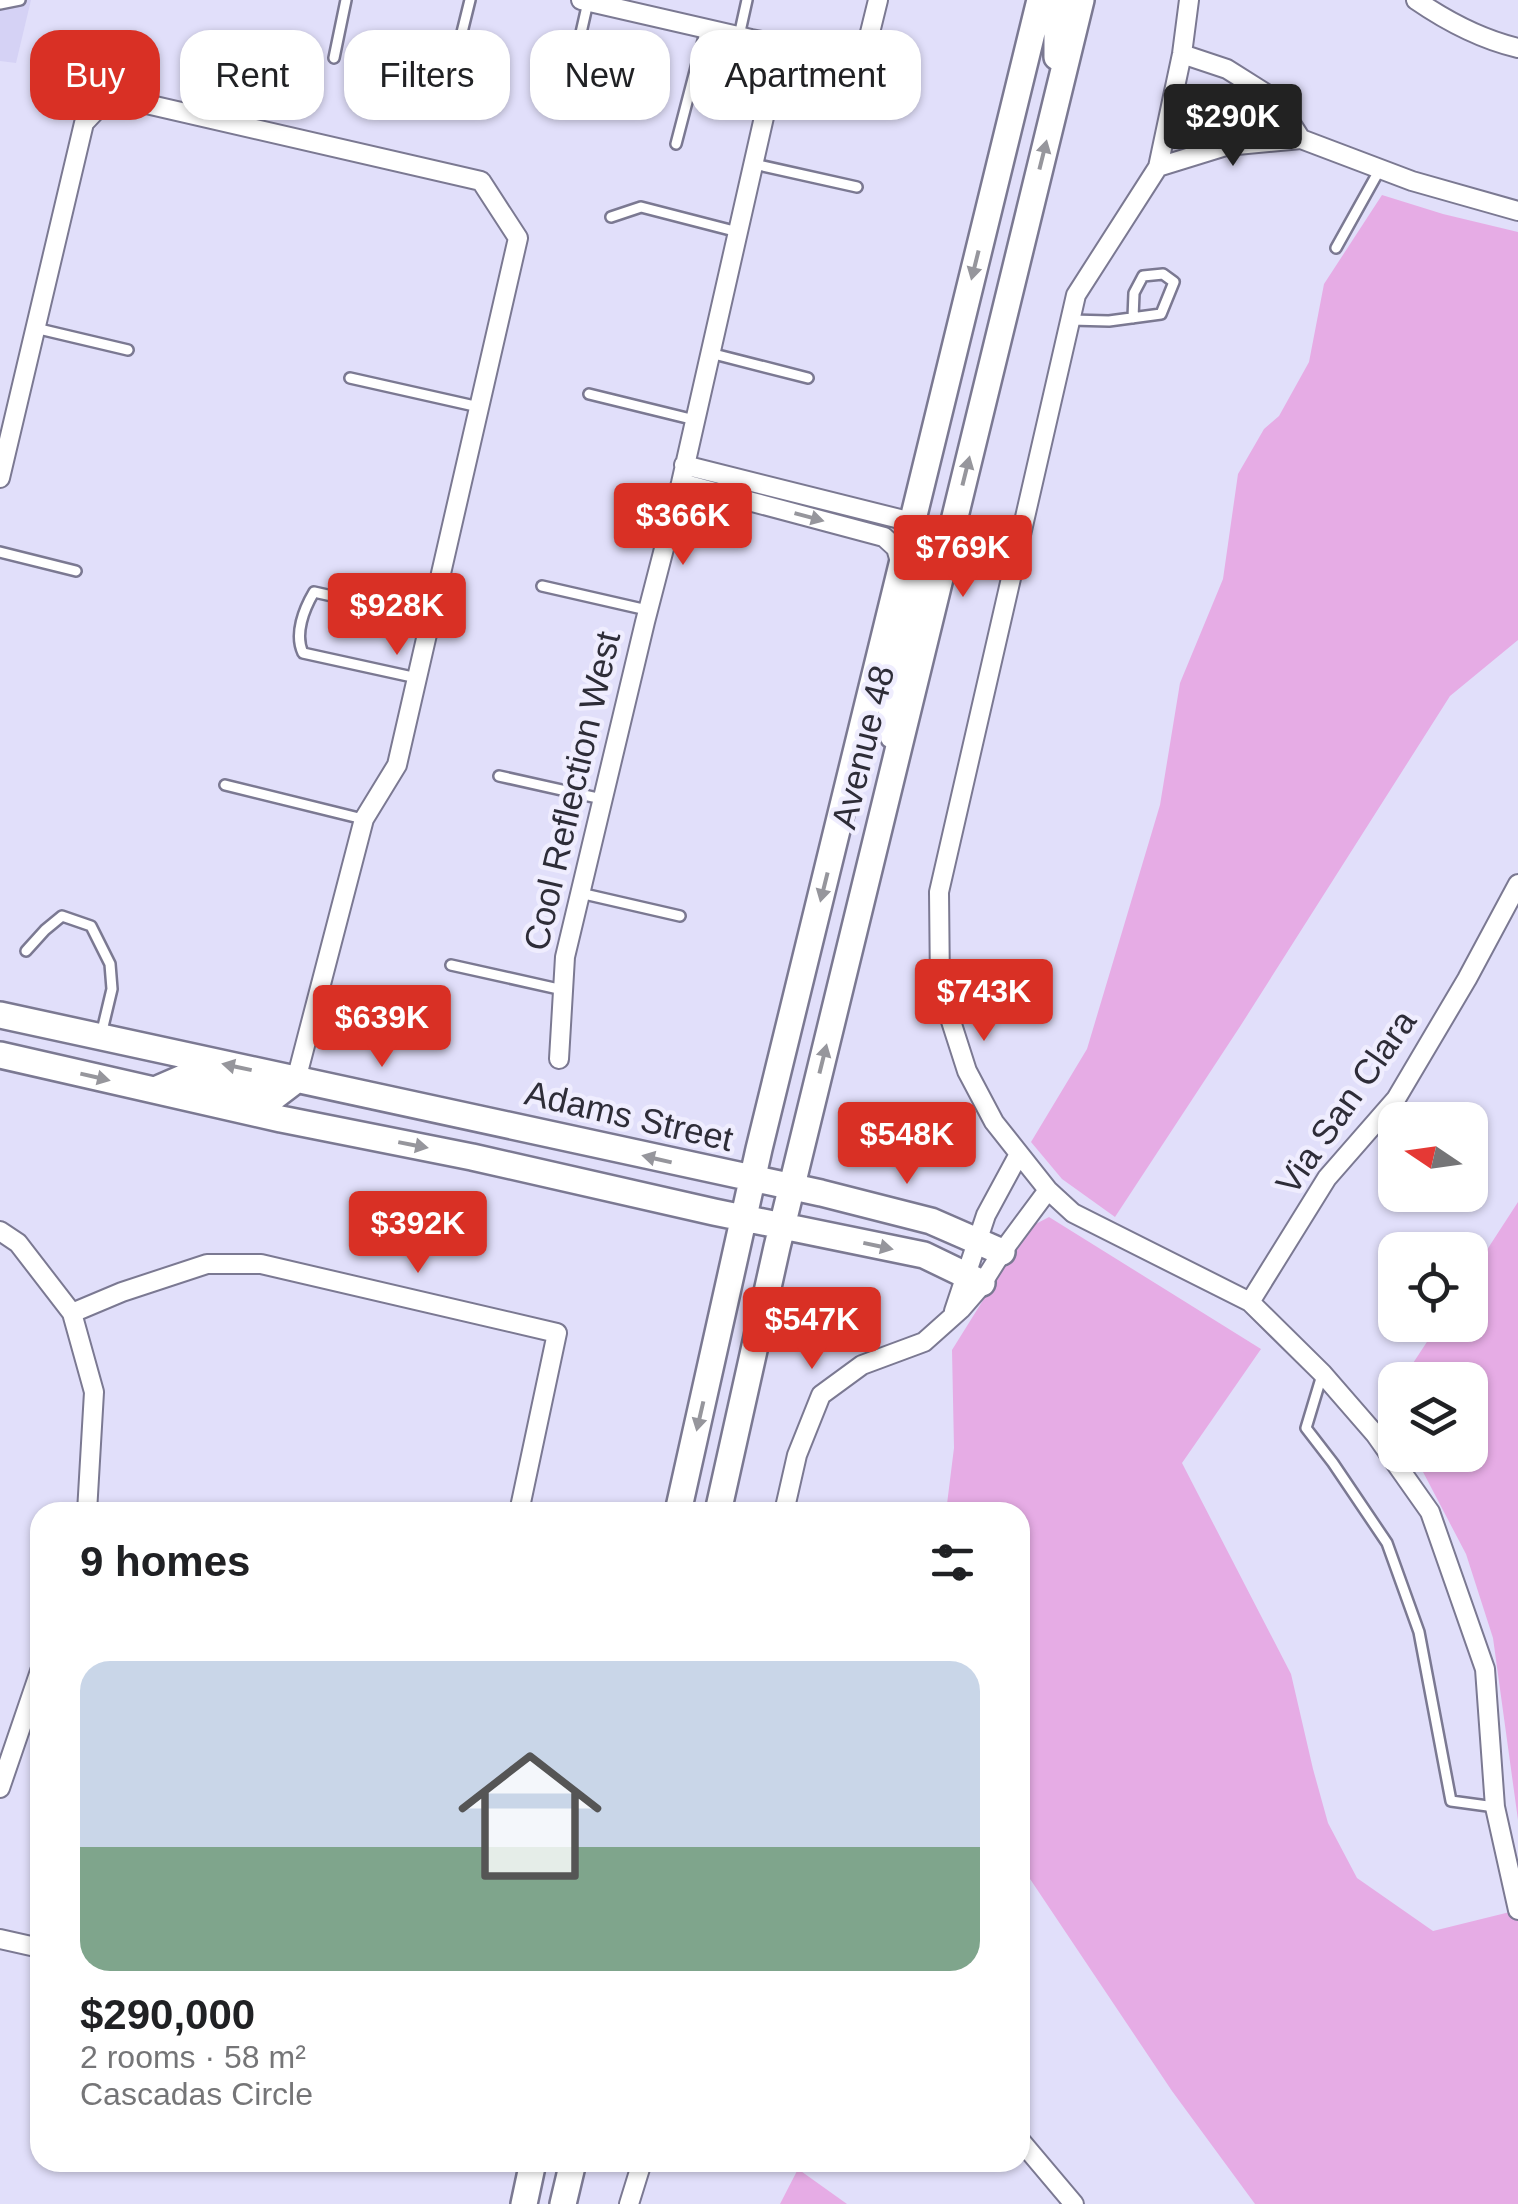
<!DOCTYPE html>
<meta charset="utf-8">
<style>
body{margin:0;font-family:Helvetica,sans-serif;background:#f6f6f6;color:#202124;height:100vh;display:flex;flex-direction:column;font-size:38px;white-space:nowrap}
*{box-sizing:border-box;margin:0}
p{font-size:32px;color:#757577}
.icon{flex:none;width:55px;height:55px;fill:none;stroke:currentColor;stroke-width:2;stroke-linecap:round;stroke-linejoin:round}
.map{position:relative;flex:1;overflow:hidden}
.drawer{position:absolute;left:30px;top:1502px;width:1000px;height:670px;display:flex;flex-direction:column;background:#fff;border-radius:30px;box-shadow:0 2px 8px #0004}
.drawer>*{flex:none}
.guide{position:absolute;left:30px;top:30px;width:1000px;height:90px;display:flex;gap:20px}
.needle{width:65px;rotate:283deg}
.fabs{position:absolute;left:1378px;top:1102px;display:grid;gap:20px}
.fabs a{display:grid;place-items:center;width:110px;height:110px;border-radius:20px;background:#fff;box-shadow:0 2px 8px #0004;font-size:50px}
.price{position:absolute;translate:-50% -85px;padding:0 22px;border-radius:10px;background:#d93025;color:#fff;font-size:32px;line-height:65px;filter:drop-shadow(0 2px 5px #0008)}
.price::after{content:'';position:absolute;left:50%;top:60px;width:30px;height:22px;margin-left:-15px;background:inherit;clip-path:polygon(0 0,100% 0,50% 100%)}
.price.active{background:#222;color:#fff}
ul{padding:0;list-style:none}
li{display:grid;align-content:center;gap:20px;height:530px;padding:0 50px}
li+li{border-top:2px solid #e0e0e0}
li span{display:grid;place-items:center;height:310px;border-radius:30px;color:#555}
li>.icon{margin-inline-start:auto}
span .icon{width:180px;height:180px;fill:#fffc;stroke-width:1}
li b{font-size:42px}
h2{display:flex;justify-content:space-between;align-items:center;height:120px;padding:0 50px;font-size:42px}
.pill{padding:0 35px;border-radius:30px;background:#fff;box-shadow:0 2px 8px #0004;font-size:35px;line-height:90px}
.pill.active{background:#d93025;color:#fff}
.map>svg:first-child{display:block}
.built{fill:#d5d2f5}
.green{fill:#e6ace5}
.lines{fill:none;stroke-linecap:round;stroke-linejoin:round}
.lane-casing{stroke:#7b7992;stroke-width:14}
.street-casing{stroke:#7b7992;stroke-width:22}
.secondary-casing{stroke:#7b7992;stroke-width:30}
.lane{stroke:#fff;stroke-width:9}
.street{stroke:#fff;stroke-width:18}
.secondary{stroke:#fff;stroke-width:25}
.oneway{fill:#96969c}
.labels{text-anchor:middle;stroke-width:9;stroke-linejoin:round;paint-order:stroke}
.street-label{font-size:35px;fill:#2e2d38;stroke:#efedfe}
</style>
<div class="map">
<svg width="1518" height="2204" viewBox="0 0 1518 2204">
<rect width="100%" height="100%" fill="#e1dffa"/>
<!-- built -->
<path class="built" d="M0,0H31L16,63L0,61Z"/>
<!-- green -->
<path class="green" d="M1382,195L1443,214L1518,232V640L1450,696L1241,1025L1115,1217L1062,1179L1031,1142L1087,1049L1160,805L1180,683L1223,579L1238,474L1264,429L1279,416L1309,362L1324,284Z
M1518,1202V1820L1493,1638L1466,1554L1422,1470L1410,1455H1470V1380H1402L1438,1325H1470V1276Z
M1049,1217L1261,1349L1182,1463L1291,1674L1313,1769L1328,1823L1357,1878L1433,1931L1518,1910V2204H1255L1172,2091L1020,1864V1512H946L954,1448L952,1350L1028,1228Z
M798,2169L847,2204H780Z"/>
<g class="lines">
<defs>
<path id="lane" d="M0,4L20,0
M739,36L747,0
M334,58L346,0
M450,81L470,0
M563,112L588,2
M676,144L706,29
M754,164L857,187
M611,217L641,207L738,232
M1336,248L1380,169
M1071,320L1109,321L1161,314L1174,282L1163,274L1143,276L1134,293L1133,318
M35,328L128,350
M710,353L808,378
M350,378L479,407
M589,394L695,420
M0,552L76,571
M542,586L647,610
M417,678L303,653C294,634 304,609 314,592L431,618
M499,776L602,799
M225,785L363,819
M580,893L680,916
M26,951L45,930L62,916L91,926L110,964L112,989L101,1035
M451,965L563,990
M1322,1375L1306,1428L1333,1463L1387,1543L1419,1632L1451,1801L1495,1807"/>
<path id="street" d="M581,0L751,39L863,61L878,0
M1189,0L1182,54L1158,167L1076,295L939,892L940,987L967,1071L994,1122L1048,1190L1073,1213L1250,1302L1322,1373L1375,1434L1430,1512L1485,1669L1495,1807L1518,1910
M1416,0C1448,22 1480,39 1518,48
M1182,54L1227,69L1276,100L1301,139
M1158,167L1226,146L1301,139L1412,181L1518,211
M684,465L912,522
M0,478L84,123L104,102L142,103L481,181L518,238L397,765L364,819L296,1080
M681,483L884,537L896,548L901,565
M559,1059L565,957L645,622L681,483L774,73
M0,1231L18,1243L72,1313L94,1392L87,1512
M1250,1302L1327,1178L1396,1099L1467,979L1518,884
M954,1311L986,1215L1019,1154
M72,1313L122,1292L207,1264H261L557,1333L519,1512
M784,1512L797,1455L821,1395L862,1365L924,1342L961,1309L980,1287L1002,1252L1048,1190
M0,1788L40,1671
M0,1939L40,1948
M1020,2140L1074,2204
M629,2204L642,2162"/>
<path id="secondary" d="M1057,57V26L1063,0
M893,736L891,704L926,557L922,536L912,522
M0,1015L821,1193L931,1221L1002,1252
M0,1055L281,1119L472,1157L714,1212L924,1255L982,1283
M155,1090L185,1077L275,1096L296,1080
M678,1512L759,1149L1040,0
M718,1512L777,1247L1081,0
M524,2204L533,2162
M563,2204L573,2162"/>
</defs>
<!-- lane casing -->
<use href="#lane" class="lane-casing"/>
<!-- street casing -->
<use href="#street" class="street-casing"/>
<!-- secondary casing -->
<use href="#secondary" class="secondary-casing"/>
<!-- lane -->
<use href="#lane" class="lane"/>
<!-- street -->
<use href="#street" class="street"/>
<!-- secondary -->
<use href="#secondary" class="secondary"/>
</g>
<!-- one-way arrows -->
<defs><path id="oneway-solid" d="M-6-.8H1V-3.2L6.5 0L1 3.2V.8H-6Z" transform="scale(2.5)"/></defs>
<g class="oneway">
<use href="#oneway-solid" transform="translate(1043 155) rotate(-76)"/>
<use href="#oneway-solid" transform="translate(975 265) rotate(104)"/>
<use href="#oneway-solid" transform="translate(966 471) rotate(-76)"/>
<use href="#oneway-solid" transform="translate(809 517) rotate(15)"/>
<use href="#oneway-solid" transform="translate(824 887) rotate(104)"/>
<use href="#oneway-solid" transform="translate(823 1059) rotate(-76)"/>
<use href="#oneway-solid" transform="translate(237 1067) rotate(-168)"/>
<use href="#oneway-solid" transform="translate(95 1077) rotate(13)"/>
<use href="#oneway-solid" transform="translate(413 1145) rotate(11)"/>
<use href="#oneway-solid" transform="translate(657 1159) rotate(-167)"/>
<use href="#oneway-solid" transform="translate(878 1246) rotate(12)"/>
<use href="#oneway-solid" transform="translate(700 1416) rotate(103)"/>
</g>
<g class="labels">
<!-- street labels -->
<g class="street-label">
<text transform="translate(863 747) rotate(-76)" y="12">Avenue 48</text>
<text transform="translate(572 791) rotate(-77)" y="12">Cool Reflection West</text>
<text transform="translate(1346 1102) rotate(-55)" y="12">Via San Clara</text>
<text transform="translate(629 1116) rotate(13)" y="12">Adams Street</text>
</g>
</g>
</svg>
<div class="fabs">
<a><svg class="needle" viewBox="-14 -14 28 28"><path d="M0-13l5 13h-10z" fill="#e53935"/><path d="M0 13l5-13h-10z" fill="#757577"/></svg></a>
<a><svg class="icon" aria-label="locate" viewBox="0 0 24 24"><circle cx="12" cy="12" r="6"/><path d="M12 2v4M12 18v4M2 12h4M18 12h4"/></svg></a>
<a><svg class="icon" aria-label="layers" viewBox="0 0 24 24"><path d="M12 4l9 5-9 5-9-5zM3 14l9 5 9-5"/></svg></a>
</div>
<b class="price active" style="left:1233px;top:169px">$290K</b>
<b class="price" style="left:683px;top:568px">$366K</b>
<b class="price" style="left:963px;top:600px">$769K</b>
<b class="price" style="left:397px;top:658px">$928K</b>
<b class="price" style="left:984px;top:1044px">$743K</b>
<b class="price" style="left:382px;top:1070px">$639K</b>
<b class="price" style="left:907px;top:1187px">$548K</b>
<b class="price" style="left:418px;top:1276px">$392K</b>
<b class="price" style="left:812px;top:1372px">$547K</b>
<div class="guide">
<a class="pill active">Buy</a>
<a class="pill">Rent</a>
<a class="pill">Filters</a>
<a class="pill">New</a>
<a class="pill">Apartment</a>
</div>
<section class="drawer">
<h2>9 homes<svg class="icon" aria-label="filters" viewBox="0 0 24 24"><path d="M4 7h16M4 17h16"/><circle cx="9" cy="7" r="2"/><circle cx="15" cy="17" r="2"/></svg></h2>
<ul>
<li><span style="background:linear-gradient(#c9d6e8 60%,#7fa58c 0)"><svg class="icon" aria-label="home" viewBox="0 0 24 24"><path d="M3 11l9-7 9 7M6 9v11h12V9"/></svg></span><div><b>$290,000</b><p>2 rooms · 58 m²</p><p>Cascadas Circle</p></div></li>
</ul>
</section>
</div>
